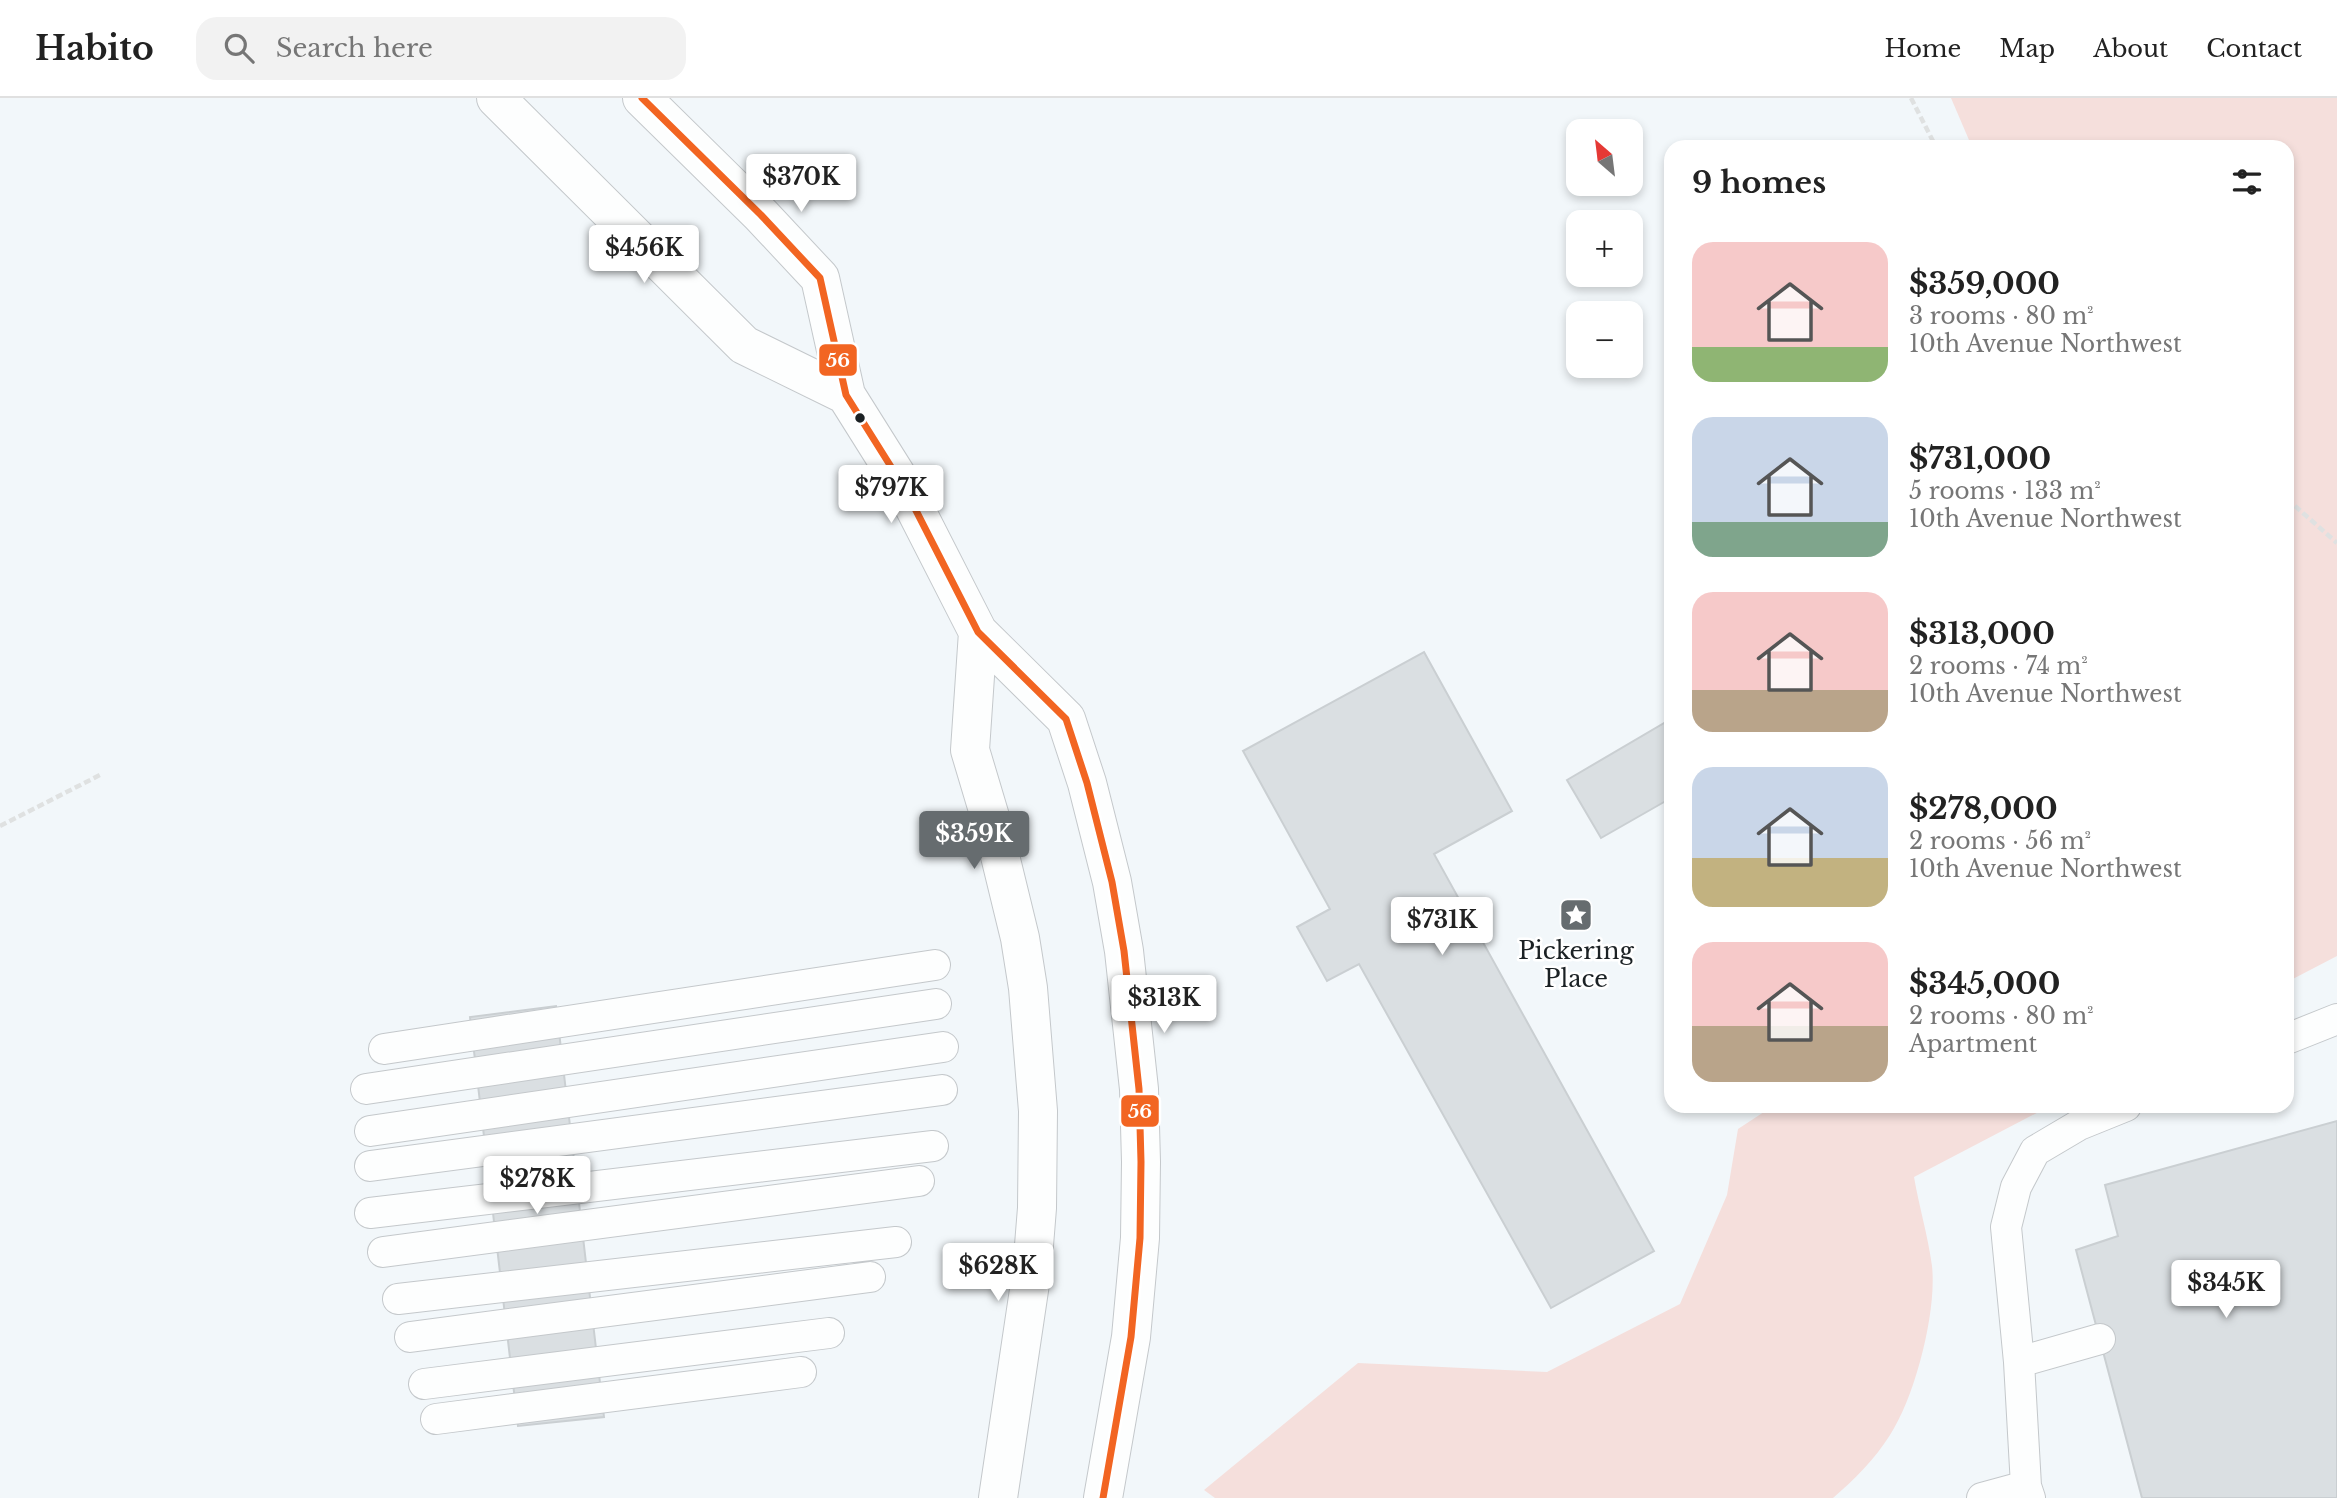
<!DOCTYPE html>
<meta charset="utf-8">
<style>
body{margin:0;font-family:"Libre Baskerville",serif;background:#f2f2f2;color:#222;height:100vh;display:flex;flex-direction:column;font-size:26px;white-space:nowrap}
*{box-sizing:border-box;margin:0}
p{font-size:23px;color:#767676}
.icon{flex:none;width:38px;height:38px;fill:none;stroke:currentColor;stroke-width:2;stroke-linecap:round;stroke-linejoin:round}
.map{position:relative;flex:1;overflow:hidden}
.drawer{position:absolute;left:1664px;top:42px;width:630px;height:973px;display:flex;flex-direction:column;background:#fff;border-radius:21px;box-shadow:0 4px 10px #0003}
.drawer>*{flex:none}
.needle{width:46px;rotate:332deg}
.fabs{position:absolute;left:1566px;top:21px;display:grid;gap:14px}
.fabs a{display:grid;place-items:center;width:77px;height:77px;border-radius:14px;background:#fff;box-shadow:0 4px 10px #0003;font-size:35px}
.price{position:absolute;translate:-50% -60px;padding:0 16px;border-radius:7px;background:#fff;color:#222;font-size:23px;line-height:46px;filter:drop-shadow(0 2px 4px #0008)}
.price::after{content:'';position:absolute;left:50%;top:42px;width:21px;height:16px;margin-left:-10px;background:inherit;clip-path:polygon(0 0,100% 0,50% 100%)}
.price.on{background:#666c6f;color:#fff}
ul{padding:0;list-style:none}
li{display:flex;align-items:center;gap:21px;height:175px;padding:0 28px}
li span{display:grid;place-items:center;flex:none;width:196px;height:140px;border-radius:21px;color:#555}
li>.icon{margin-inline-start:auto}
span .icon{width:84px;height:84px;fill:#fffc;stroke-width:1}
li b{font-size:30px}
h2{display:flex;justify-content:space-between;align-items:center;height:84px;padding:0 28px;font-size:30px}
header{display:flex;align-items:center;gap:42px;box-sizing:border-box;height:98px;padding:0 35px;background:#fff;border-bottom:2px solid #e0e0e0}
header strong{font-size:33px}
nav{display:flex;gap:38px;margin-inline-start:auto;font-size:24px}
.search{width:490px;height:63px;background:#f2f2f2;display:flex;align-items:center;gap:18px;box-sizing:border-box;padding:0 24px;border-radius:21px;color:#767676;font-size:26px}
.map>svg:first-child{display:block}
.green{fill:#f5dfdc}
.building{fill:#dadfe2;stroke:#cacfd2;stroke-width:2}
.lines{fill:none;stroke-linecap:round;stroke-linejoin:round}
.service-casing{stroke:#c4c8cb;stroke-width:32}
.minor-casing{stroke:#c4c8cb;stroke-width:40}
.path{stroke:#dfe1e1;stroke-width:4.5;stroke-dasharray:7 3.5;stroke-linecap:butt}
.service{stroke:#fdfefe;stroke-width:30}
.minor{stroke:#fdfefe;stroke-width:38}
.bus-1-casing{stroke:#fff;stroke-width:12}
.bus-1{stroke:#f26522;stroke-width:7}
.bus-dot{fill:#1b2124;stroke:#fff;stroke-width:2.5}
.labels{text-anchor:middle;stroke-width:5;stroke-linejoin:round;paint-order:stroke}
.poi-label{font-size:24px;fill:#1b2124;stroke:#fff}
.line-badge{stroke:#fff;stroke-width:2.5}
.badge-label{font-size:19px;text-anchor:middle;font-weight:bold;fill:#fff}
</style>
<header>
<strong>Habito</strong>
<div class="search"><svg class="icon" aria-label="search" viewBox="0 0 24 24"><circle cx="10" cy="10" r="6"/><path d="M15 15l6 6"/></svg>Search here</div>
<nav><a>Home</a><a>Map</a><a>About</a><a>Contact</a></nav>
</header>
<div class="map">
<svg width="2337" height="1400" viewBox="0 0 2337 1400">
<rect width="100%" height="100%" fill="#f2f7fa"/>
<!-- green -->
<path class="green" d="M1951,0H2337V858L2287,884V49H1972Z
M1773,1008H2050L1914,1079C1919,1108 1928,1138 1932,1168C1937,1214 1915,1299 1890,1337C1875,1361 1854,1382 1833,1400H1215L1204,1392L1358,1265L1547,1274L1680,1206L1727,1097L1738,1031Z"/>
<!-- building -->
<path class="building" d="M1424,554L1512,713L1434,756L1654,1153L1551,1210L1359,866L1327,883L1297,829L1330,811L1243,653Z
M1671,621V700L1601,740L1567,682Z
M556,908L604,1319L518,1328L470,919Z
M2337,1023V1400H2142L2076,1152L2118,1138L2105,1087Z"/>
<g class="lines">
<defs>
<path id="service" d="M2287,941L2337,921
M384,951L935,867
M366,991L936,906
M370,1033L943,949
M370,1068L942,992
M370,1115L933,1048
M383,1154L919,1083
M398,1201L896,1144
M410,1239L870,1179
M2019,1264L2100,1241
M424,1286L829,1235
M436,1321L801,1274
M2026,1388L2019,1264L2006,1129L2016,1089L2035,1053L2079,1027L2126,1008
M1982,1400L2026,1388L2030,1400"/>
<path id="minor" d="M496,0L744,247L846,297
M642,0L761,117L820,180L846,297L905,391L978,534L1066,621L1087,685L1112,784L1124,853L1139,991L1141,1064L1140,1140L1131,1239L1103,1400
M978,534L970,652L993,729L1020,840L1028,890L1038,1013L1037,1110L1032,1172L998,1400"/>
</defs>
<!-- service casing -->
<use href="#service" class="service-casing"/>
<!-- minor casing -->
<use href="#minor" class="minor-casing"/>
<!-- path -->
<path class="path" d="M1911,0L1936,49
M2287,401L2337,445
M0,728L100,677"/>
<!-- service -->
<use href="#service" class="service"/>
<!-- minor -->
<use href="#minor" class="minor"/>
<defs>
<path id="bus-1" d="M642,0L761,117L820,180L846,297L905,391L978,534L1066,621L1087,685L1112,784L1124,853L1139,991L1141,1064L1140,1140L1131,1239L1103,1400"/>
</defs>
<!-- bus-1 casing -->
<use href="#bus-1" class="bus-1-casing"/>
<!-- bus-1 -->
<use href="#bus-1" class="bus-1"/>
</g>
<!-- icons -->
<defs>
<symbol id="sight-square" viewBox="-11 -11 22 22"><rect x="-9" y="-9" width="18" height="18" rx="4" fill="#666c6f" stroke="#fff"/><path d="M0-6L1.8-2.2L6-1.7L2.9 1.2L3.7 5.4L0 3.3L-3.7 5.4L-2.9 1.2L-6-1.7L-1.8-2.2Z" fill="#fff"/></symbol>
</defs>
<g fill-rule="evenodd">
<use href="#sight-square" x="1557" y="798" width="38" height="38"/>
</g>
<!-- markers -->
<circle class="bus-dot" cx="860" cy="320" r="6"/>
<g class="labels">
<!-- poi labels -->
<g class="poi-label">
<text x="1576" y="861">Pickering<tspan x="1576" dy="28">Place</tspan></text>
</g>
</g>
<g class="line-badge">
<rect x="818" y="245" width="40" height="34" rx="7" fill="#f26522"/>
<rect x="1120" y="996" width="40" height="34" rx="7" fill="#f26522"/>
</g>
<g class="badge-label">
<text x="838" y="269">56</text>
<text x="1140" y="1020">56</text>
</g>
</svg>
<div class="fabs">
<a><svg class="needle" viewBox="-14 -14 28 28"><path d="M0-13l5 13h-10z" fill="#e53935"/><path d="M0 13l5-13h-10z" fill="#767676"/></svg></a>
<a>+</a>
<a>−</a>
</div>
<b class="price" style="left:801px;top:116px">$370K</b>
<b class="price" style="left:644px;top:187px">$456K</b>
<b class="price" style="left:891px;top:427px">$797K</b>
<b class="price on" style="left:974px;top:773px">$359K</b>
<b class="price" style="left:1442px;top:859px">$731K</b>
<b class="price" style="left:1164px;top:937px">$313K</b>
<b class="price" style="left:537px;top:1118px">$278K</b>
<b class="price" style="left:998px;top:1205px">$628K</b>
<b class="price" style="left:2226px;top:1222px">$345K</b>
<section class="drawer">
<h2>9 homes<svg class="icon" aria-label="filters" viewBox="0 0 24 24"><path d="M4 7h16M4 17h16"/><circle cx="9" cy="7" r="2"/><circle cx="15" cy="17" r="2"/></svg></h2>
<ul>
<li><span style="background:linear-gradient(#f6c9c9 75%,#8fb573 0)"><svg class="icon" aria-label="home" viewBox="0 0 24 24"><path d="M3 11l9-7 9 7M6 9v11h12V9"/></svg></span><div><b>$359,000</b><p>3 rooms · 80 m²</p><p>10th Avenue Northwest</p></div></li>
<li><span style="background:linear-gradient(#c9d6e8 75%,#7fa58c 0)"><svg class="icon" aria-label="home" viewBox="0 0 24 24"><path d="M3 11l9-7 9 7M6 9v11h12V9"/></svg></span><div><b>$731,000</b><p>5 rooms · 133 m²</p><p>10th Avenue Northwest</p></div></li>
<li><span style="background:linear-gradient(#f6c9c9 70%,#b9a48a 0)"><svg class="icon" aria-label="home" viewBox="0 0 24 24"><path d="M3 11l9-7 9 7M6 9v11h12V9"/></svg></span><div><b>$313,000</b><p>2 rooms · 74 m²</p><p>10th Avenue Northwest</p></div></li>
<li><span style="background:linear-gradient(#c9d6e8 65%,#c2b280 0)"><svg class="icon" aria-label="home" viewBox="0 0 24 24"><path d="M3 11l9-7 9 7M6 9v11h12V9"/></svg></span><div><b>$278,000</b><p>2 rooms · 56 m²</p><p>10th Avenue Northwest</p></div></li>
<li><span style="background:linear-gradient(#f6c9c9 60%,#b9a48a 0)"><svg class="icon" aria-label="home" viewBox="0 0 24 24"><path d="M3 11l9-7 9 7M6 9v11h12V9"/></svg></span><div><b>$345,000</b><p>2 rooms · 80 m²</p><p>Apartment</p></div></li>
</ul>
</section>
</div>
